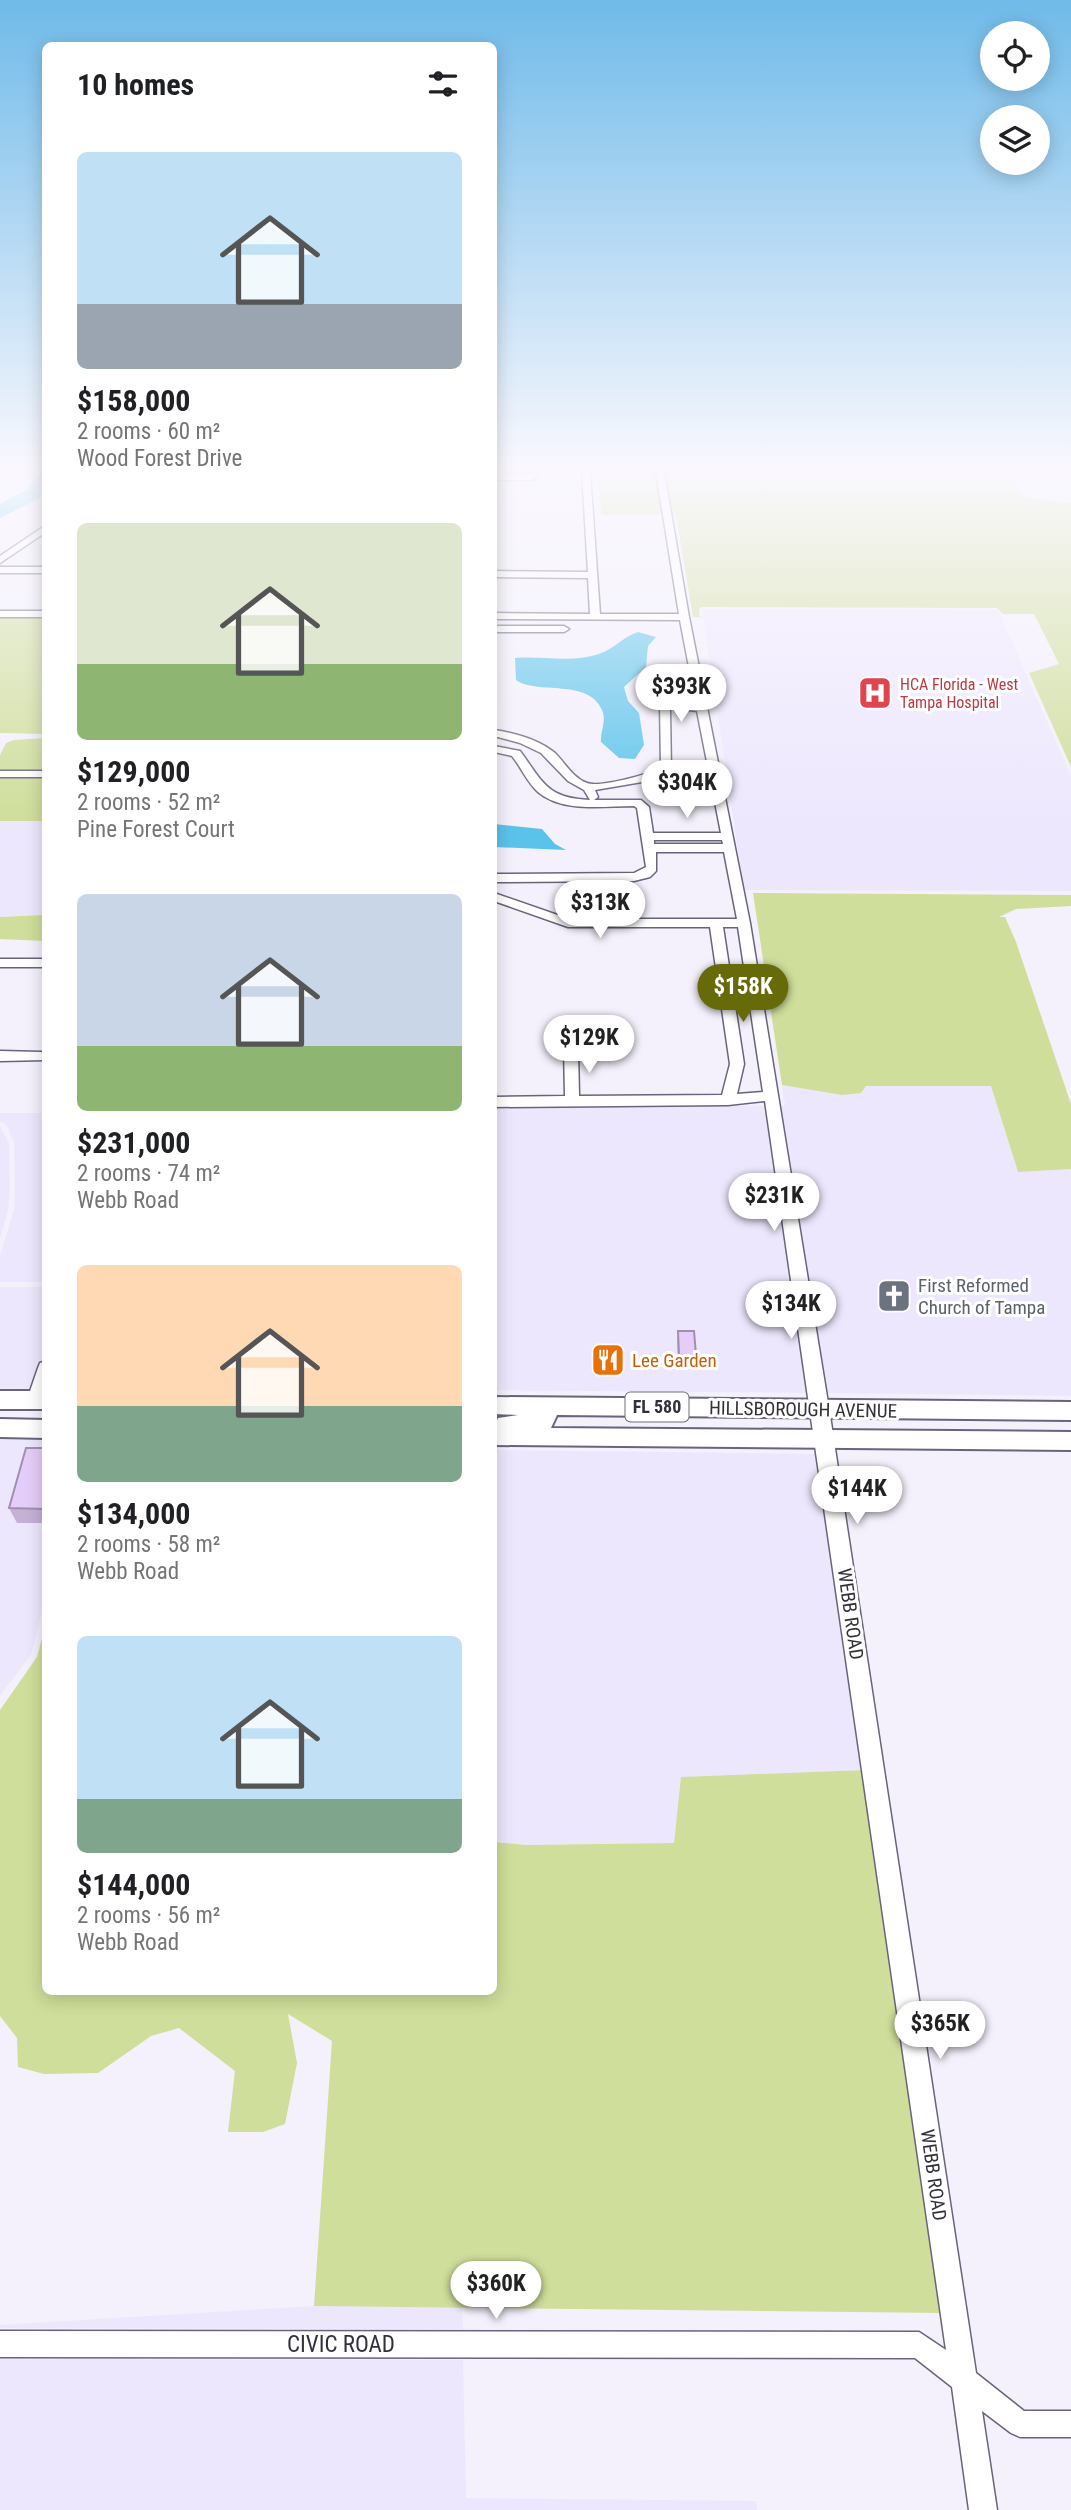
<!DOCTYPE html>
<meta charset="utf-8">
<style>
body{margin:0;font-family:"Roboto Condensed",sans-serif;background:#f2f2f2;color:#202124;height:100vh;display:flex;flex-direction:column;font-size:26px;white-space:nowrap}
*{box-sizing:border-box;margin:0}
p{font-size:23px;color:#757577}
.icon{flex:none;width:38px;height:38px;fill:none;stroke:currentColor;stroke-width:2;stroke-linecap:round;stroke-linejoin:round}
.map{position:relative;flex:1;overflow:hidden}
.sheet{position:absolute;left:42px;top:42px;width:455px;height:1953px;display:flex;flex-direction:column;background:#fff;border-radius:10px;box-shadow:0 4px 18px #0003}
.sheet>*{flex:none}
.controls{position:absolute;left:980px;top:21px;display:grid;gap:14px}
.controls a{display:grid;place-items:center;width:70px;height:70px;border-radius:50%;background:#fff;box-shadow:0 4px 18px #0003;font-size:35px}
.price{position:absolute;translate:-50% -60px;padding:0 16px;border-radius:24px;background:#fff;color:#222;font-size:23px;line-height:46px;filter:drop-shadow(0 2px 4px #0008)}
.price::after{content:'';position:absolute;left:50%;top:42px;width:21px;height:16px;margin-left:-10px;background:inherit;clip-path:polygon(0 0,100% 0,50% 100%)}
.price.on{background:#676a09;color:#fff}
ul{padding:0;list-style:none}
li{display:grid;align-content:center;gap:14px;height:371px;padding:0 35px}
li span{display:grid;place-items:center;height:217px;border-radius:10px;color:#555}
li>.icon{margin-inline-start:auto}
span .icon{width:126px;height:126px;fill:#fffc;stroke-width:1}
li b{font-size:30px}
h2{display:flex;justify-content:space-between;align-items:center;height:84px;padding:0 35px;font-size:30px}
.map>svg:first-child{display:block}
.built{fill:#ede7fd}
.green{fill:#cfde9a}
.water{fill:#5bc3ea}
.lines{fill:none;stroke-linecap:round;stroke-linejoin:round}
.minor-casing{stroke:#6a637c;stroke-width:3}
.major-casing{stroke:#6a637c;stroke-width:4}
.minor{fill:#fff;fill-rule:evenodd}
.major{fill:#fff;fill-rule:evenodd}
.wall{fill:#c5b0d6}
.building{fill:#e5cdf9;stroke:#a090ae;stroke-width:2}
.labels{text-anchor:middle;stroke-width:6;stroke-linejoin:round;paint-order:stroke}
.far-health-label{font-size:16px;fill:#be3a42;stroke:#fff;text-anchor:start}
.shield{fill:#fff;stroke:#706e76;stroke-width:2}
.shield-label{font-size:18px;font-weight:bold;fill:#33303b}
.worship-label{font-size:19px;fill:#5b616d;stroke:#fff;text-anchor:start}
.food-label{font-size:19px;fill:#c56008;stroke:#fff;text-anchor:start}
.street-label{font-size:19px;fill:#33303b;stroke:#fff}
.near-street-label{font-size:23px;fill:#33303b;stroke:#fff}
</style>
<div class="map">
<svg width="1071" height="2510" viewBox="0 0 1071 2510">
<rect width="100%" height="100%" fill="#f4f0fc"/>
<!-- built -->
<path class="built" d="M702,609L998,610L1071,776V891L744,890Z
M0,821H45V915L0,917Z
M782,1085L842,1095L865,1086H991L1018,1172L1071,1169V1396L825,1393L779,1106L785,1105Z
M494,1097L524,1106H767L811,1393L494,1390Z
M0,1113H43L41,1119H45V1282H0V1256L14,1210L15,1186L14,1142L6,1124L0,1121Z
M0,1126L9,1143L10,1188L8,1211L0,1238Z
M0,1287H45V1390H0Z
M0,1439L46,1440L45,1600L31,1655L0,1696Z
M494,1450L819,1454L865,1770L682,1777L674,1843L526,1845L494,1842Z
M314,2306L462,2307L463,2329L0,2328V2325Z
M0,2359L463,2360L466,2498L756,2501L757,2510H0Z"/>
<!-- green -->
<path class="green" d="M597,472H657L664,514L602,515Z
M664,472H1006L1022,497L1071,503V767L1029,673L1059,664L1034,614H1003L997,608L702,607L699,609L700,617H693L676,515L671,514Z
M0,618H45V734L0,733Z
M45,738V771H0V755L6,743L14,740Z
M0,777H45V821H0Z
M753,893L1071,895V906L1016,909L999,917H1005L1016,942L1071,1104V1169L1018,1172L991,1086H866L861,1093L842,1095L782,1085Z
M45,915V941L0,939V917Z
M45,1627L46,1992H494V1842L526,1845L674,1843L681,1777L865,1770L944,2313L314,2306L332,2041L288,2014L297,2063L285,2124L263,2132H228L235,2071L179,2028L151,2036L98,2073L44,2074L18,2067L17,2038L0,2016V1710L37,1657Z"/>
<!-- water -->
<path class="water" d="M41,472H45V495L0,518V504L28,489Z
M638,632L656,637L648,646L646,667L624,687L628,701L639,713L644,745L635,759L619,758L601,742C600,731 607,721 602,710C589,678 536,695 516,680L515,658C544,656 572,663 599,654C614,649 624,636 638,632Z
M494,824L542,829L555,844L566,850L494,847Z"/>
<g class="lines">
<defs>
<path id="minor" d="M582,472H590L600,614H679L656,472H664L689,617L750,923L829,1409L976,2373L1024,2411H1071V2437H1020L1011,2433L982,2411L997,2510H969L952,2387L915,2358L0,2357V2331L919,2332L946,2350L765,1101L728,1105L494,1107V1097L565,1096L564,1048L571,1043L578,1048L579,1096L722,1095L730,1064L710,927H568L494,901V893L569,919H737L724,852H656V871L650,877L634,881L494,882V874L634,873L646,867L637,808L634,806C604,806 563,813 538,792C527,782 521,767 512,756L494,752V746L520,751C543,782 546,798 590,800L584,790L568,781L541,753L520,743L494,736V730C515,733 538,739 555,753C565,763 573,778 587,783C600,788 649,774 661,768L660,704L665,701L696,704L680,620L494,619V613L590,614L588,578L494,577V571L588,572ZM670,708L697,711L721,833H653L649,807L641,800H594L598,797L595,790L654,780L671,771ZM654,840H722L723,844H654ZM723,927H738L763,1092L737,1094L744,1064Z
M494,474H533L537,477L533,480H494Z
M46,525V532L0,563V556Z
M0,567H46V573H0Z
M0,611H46V617H0Z
M494,626H564L569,629L564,632H494Z
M0,771H46V777H0Z
M0,959H46V967H0Z
M0,1051L41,1052L46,1054V1060L0,1061Z
M46,1361V1397L42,1405L36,1407L30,1405L27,1400L38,1368L40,1363Z"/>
<path id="major" d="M0,1391H46V1409H0Z
M494,1397L1071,1402V1420L557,1415L551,1428L1071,1432V1450L494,1445V1427L498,1418L518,1415L494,1414Z
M0,1419L46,1420V1438L0,1437Z"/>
</defs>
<!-- minor casing -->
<use href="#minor" class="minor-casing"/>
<!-- major casing -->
<use href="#major" class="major-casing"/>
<!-- minor -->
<use href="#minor" class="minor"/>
<!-- major -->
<use href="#major" class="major"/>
</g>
<!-- wall -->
<path class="wall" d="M678,1331L696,1355L695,1365H678L677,1341Z
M46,1448V1523H17L9,1508Z"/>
<!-- building -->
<path class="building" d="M678,1331H694L696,1355H679Z
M26,1448H46V1509L9,1508Z"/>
<!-- sky -->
<linearGradient id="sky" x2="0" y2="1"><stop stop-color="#6fbae9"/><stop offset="0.57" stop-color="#faf8fe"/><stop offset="1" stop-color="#faf8fe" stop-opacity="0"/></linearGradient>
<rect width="1071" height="823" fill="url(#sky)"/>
<!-- icons -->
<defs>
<symbol id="hospital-square" viewBox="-11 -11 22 22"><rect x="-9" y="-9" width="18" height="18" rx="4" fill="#e0444e" stroke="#fff"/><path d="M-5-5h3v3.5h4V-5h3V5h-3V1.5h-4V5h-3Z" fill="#fff"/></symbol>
<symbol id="church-square" viewBox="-11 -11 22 22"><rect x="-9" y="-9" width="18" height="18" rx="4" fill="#6b7280" stroke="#fff"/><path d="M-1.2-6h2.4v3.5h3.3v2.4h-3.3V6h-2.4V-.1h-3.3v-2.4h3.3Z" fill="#fff"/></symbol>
<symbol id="restaurant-square" viewBox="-11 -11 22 22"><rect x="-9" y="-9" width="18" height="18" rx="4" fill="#e8710a" stroke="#fff"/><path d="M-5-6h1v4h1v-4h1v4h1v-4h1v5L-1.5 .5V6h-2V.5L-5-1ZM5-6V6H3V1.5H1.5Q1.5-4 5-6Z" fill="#fff"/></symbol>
</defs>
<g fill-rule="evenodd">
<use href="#hospital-square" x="856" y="674" width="38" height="38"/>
<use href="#church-square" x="875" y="1277" width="38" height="38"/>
<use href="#restaurant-square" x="589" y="1341" width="38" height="38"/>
</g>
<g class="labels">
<!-- far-health labels -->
<g class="far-health-label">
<text x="900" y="690">HCA Florida - West<tspan x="900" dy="18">Tampa Hospital</tspan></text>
</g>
<!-- shield labels -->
<rect class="shield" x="625.5" y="1392.5" width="63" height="29" rx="5"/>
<g class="shield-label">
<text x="657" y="1413">FL 580</text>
</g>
<!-- worship labels -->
<g class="worship-label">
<text x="918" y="1292">First Reformed<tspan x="918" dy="22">Church of Tampa</tspan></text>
</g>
<!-- food labels -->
<g class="food-label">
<text x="632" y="1367">Lee Garden</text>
</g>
<!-- street labels -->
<g class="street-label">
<text transform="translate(803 1409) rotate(1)" y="7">HILLSBOROUGH AVENUE</text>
<text transform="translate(851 1614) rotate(82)" y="7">WEBB ROAD</text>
<text transform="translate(934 2175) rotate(82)" y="7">WEBB ROAD</text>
</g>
<!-- near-street labels -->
<g class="near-street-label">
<text x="341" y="2352">CIVIC ROAD</text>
</g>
</g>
</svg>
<div class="controls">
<a><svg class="icon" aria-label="locate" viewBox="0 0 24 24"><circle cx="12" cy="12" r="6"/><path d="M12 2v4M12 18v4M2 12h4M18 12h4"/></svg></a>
<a><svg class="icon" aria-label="layers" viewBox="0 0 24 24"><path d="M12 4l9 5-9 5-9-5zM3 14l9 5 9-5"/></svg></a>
</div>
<b class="price" style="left:681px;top:724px">$393K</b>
<b class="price" style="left:687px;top:820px">$304K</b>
<b class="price" style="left:600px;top:940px">$313K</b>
<b class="price on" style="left:743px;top:1024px">$158K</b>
<b class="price" style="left:589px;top:1075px">$129K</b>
<b class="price" style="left:774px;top:1233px">$231K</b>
<b class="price" style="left:791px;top:1341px">$134K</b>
<b class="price" style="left:857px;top:1526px">$144K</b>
<b class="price" style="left:940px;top:2061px">$365K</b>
<b class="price" style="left:496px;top:2321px">$360K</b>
<section class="sheet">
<h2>10 homes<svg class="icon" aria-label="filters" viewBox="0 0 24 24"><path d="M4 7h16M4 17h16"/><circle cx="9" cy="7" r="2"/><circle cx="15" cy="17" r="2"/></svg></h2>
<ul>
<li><span style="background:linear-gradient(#bfe0f5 70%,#9aa5b1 0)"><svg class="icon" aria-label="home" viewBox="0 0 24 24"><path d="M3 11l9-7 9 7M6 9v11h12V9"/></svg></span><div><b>$158,000</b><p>2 rooms · 60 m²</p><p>Wood Forest Drive</p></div></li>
<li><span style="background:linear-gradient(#dfe7d0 65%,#8fb573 0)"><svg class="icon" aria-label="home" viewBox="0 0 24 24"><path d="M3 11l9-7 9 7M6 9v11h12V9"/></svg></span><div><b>$129,000</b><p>2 rooms · 52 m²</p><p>Pine Forest Court</p></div></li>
<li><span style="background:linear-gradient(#c9d6e8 70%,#8fb573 0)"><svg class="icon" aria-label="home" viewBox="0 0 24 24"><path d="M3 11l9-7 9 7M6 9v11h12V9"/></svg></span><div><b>$231,000</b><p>2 rooms · 74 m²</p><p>Webb Road</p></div></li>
<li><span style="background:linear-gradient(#ffd9b3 65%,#7fa58c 0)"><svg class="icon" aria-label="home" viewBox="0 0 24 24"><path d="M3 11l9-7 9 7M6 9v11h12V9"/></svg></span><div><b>$134,000</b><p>2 rooms · 58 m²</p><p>Webb Road</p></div></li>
<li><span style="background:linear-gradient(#bfe0f5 75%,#7fa58c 0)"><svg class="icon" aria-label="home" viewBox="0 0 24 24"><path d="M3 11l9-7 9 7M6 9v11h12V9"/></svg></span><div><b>$144,000</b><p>2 rooms · 56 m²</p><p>Webb Road</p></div></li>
</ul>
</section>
</div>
